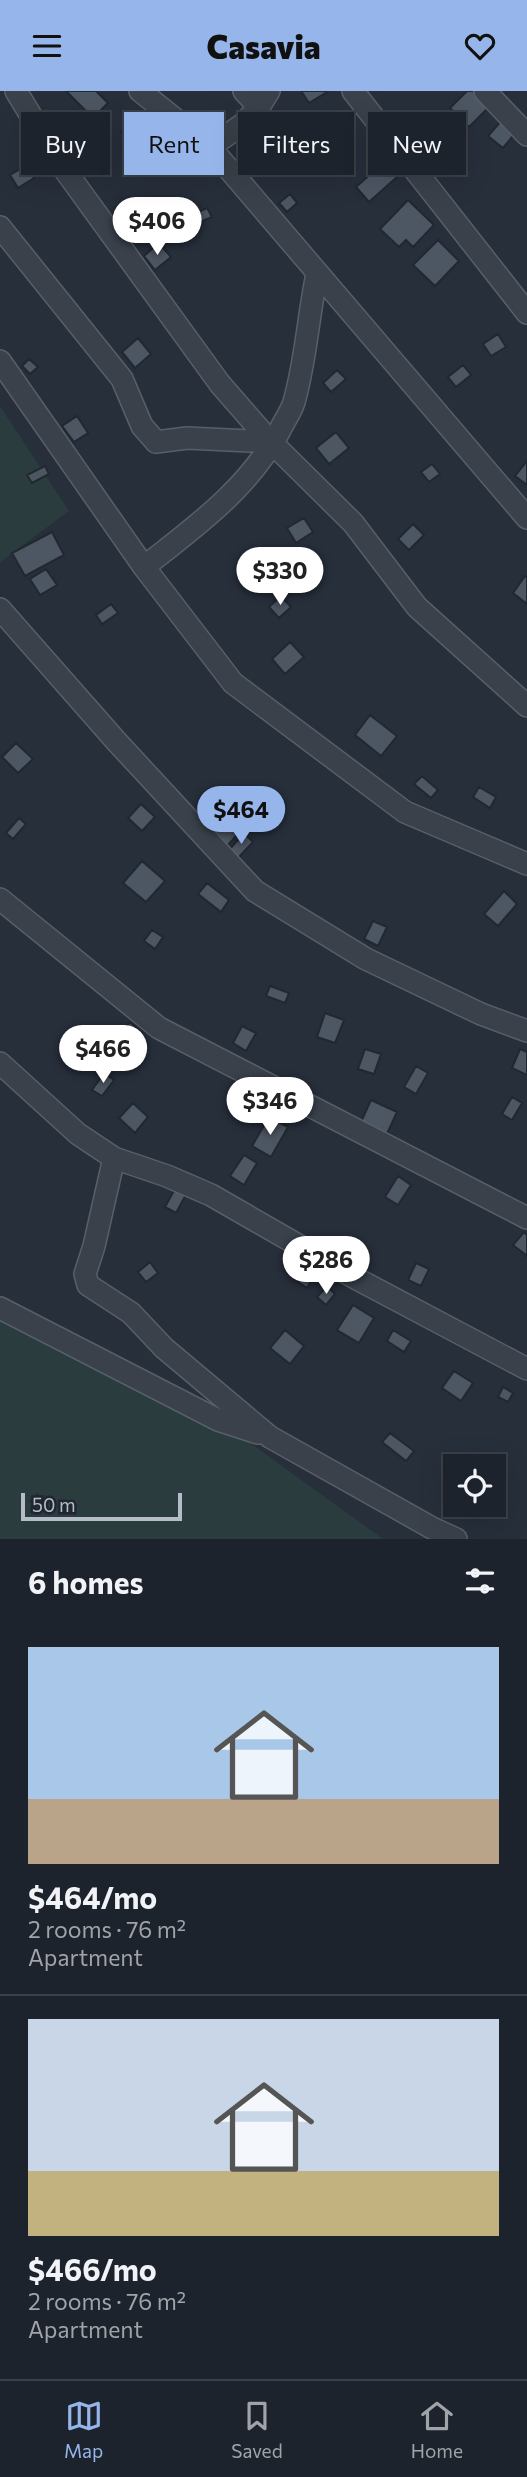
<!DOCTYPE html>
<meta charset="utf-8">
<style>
body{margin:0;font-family:Commissioner,sans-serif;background:#2a2f38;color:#f1f3f6;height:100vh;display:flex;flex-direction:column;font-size:26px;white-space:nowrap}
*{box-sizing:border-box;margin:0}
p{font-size:23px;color:#a0a4a9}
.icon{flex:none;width:38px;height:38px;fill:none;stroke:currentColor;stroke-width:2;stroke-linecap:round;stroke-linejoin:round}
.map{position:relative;height:1448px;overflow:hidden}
.side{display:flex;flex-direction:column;background:#1d232c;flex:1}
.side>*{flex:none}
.hud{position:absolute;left:21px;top:21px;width:486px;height:63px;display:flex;gap:14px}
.fabs{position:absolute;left:443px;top:1363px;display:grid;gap:14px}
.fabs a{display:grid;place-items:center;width:63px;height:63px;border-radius:0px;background:#1d232c;box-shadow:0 7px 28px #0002,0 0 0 2px #3b4048;font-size:35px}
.scale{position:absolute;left:21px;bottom:18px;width:161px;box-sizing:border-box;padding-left:7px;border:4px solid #b6bcc7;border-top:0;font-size:19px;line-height:24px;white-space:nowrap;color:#b6bcc7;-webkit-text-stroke:5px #1f2630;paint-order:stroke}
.price{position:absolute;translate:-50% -60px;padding:0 16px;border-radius:24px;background:#fff;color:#222;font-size:23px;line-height:46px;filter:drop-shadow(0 2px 4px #0008)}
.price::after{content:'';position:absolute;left:50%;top:42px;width:21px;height:16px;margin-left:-10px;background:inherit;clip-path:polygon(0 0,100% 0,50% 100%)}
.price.active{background:#96b6eb;color:#111}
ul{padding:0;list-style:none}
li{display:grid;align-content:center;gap:14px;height:371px;padding:0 28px}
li+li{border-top:2px solid #3b4048}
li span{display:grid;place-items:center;height:217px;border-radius:0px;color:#555}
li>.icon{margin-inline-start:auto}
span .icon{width:126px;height:126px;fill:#fffc;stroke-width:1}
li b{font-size:30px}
h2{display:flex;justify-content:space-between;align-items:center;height:84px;padding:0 28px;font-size:30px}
.pill{padding:0 24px;border-radius:0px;background:#1d232c;box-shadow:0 7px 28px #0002,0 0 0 2px #3b4048;font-size:24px;line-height:63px}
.pill.active{background:#96b6eb;color:#111}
header{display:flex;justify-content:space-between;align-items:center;height:91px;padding:0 28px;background:#96b6eb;color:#111;font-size:32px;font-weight:800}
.tab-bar{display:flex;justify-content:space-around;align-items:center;height:98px;border-top:2px solid #3b4048;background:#1d232c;font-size:19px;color:#a0a4a9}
.tab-bar a{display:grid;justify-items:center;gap:4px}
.tab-bar .active{color:#96b6eb}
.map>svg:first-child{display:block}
.green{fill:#2a3c3d}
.building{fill:#4d5663;stroke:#212832;stroke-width:2}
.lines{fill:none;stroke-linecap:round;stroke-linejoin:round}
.minor-casing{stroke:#585f69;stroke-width:24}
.minor{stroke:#3a414b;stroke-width:21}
</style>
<header><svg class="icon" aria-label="menu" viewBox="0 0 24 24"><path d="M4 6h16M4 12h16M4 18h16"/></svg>Casavia<svg class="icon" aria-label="heart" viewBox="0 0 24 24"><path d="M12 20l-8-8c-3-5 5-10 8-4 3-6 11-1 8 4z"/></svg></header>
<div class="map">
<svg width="527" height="1448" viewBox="0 0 527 1448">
<rect width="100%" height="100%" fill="#272f3b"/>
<!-- green -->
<path class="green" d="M0,315L69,420L0,471Z
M0,1221L246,1349L383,1448H0Z"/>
<!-- building -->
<path class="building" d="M66,0H96L108,12L93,27Z
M301,0H326L327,1L309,12Z
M467,0H473L489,16L469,36L450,17Z
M148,22L163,44L137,62L121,41Z
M502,29L517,40L503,57L488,45Z
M294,42L306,63L296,69L284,48Z
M79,44L86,52L76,61L69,52Z
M384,71L397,86L369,111L356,96Z
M27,74L34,87L18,97L10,84Z
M290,103L297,112L287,121L279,112Z
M408,109L434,134L413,156L406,149L399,156L380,138Z
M207,117L212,126L198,132L194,123Z
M137,135L143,143L132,152L125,144Z
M438,149L459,170L435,195L413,174Z
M159,152L171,166L155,179L144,165Z
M498,243L506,256L491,265L483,253Z
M138,247L151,263L135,277L122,261Z
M29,268L38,276L30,283L22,275Z
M463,274L471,284L456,296L448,286Z
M337,279L346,288L331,301L323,292Z
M77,325L88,342L74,351L62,335Z
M336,341L349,357L329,373L316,357Z
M527,370V394L515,385Z
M432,373L440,383L429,391L421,381Z
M45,375L49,383L32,392L27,384Z
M304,427L313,441L296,452L287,437Z
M413,433L424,444L409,459L398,448Z
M52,441L64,464L25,485L12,462Z
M277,476L286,485L277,494L269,485Z
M46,478L57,494L40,504L30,488Z
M525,485L527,486V513L513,502Z
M281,505L291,516L279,527L269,516Z
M111,513L118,522L102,533L96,524Z
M290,551L304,566L285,583L272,568Z
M370,624L397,645L381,665L355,644Z
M16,652L33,668L18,682L2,666Z
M422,685L438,699L431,707L414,693Z
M479,696L496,706L490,717L473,706Z
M141,713L155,726L142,740L128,727Z
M19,727L26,733L13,748L6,742Z
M224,727L240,741L226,756L211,741Z
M244,742L253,751L238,767L229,759Z
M142,770L165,790L146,811L123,792Z
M207,792L229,809L221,821L198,803Z
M504,800L517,813L498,835L484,823Z
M373,830L387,836L378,855L364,848Z
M152,839L163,846L155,858L144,850Z
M270,895L289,902L285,912L266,905Z
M325,922L344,929L335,952L317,946Z
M130,931L137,938L128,948L121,941Z
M242,935L256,942L246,960L233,952Z
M365,958L381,963L374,983L358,978Z
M520,958L527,961V984L512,977Z
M416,975L428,982L416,1003L404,996Z
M104,982L114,989L102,1005L92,999Z
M512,1006L522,1012L512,1029L502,1023Z
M371,1009L397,1021L386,1045L360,1033Z
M133,1012L148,1026L135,1042L119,1027Z
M269,1026L288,1036L271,1066L252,1055Z
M244,1064L257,1072L244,1094L230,1085Z
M398,1085L411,1094L398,1114L385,1106Z
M177,1094L188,1100L176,1122L165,1116Z
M524,1141L527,1144V1165L513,1154Z
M150,1171L158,1182L146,1191L138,1181Z
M416,1172L429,1178L421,1195L408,1189Z
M304,1181L313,1187L307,1197L298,1191Z
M327,1195L335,1203L326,1214L317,1206Z
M353,1214L374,1227L359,1252L337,1239Z
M285,1239L304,1255L290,1273L270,1257Z
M393,1239L411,1250L404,1261L387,1250Z
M454,1280L473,1292L461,1310L442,1297Z
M503,1296L513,1302L508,1311L498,1306Z
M390,1342L414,1360L406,1370L382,1351Z"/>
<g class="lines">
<defs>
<path id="minor" d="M16,0L59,71L220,293L268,348L353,432L417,516L527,615
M140,0L210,56L527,427
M244,0L259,16
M353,0L527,222
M485,0L527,44
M210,56L243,33L259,16L269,0
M0,136L122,288L142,335L156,351L187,347L250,350L268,348
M0,270L144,476L233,592L405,721L527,773
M144,476C195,436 248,398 280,339C284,330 291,321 294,311C306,269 308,226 317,183
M0,518L117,651L255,800L366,868L481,923L527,940
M0,808L159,937L527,1127
M0,972L78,1043L114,1067L167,1085L211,1104L357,1188L527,1278
M114,1067L94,1155L85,1183L88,1194L131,1222L164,1257L270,1346L432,1437L456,1448
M0,1217L218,1329L258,1342"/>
</defs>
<!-- minor casing -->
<use href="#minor" class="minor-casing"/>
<!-- minor -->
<use href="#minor" class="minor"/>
</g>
</svg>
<div class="fabs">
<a><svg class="icon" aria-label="locate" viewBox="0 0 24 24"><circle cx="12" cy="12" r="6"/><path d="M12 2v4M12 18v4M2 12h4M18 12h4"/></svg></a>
</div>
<div class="scale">50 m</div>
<b class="price" style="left:157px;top:166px">$406</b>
<b class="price" style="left:280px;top:516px">$330</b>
<b class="price active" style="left:241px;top:755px">$464</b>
<b class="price" style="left:103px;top:994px">$466</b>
<b class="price" style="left:270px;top:1046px">$346</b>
<b class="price" style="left:326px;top:1205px">$286</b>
<div class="hud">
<a class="pill">Buy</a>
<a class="pill active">Rent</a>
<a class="pill">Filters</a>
<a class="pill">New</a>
</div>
</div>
<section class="side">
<h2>6 homes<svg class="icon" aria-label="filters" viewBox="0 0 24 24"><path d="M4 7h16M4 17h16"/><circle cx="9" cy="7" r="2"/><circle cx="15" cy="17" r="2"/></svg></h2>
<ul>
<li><span style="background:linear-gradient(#a9c7e8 70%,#b9a48a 0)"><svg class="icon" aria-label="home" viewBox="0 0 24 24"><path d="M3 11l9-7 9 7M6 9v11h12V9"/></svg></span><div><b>$464/mo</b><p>2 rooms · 76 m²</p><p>Apartment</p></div></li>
<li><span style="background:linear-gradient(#c9d6e8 70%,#c2b280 0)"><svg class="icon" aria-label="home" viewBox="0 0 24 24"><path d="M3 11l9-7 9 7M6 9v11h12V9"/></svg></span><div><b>$466/mo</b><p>2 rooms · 76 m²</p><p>Apartment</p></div></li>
</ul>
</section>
<nav class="tab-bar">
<a class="active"><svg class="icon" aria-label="map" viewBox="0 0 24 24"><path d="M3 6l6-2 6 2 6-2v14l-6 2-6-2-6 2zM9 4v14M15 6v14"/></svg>Map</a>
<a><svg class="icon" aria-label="saved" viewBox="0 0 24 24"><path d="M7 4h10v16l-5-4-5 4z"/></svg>Saved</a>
<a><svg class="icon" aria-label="home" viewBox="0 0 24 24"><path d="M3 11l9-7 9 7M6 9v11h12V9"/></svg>Home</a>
</nav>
